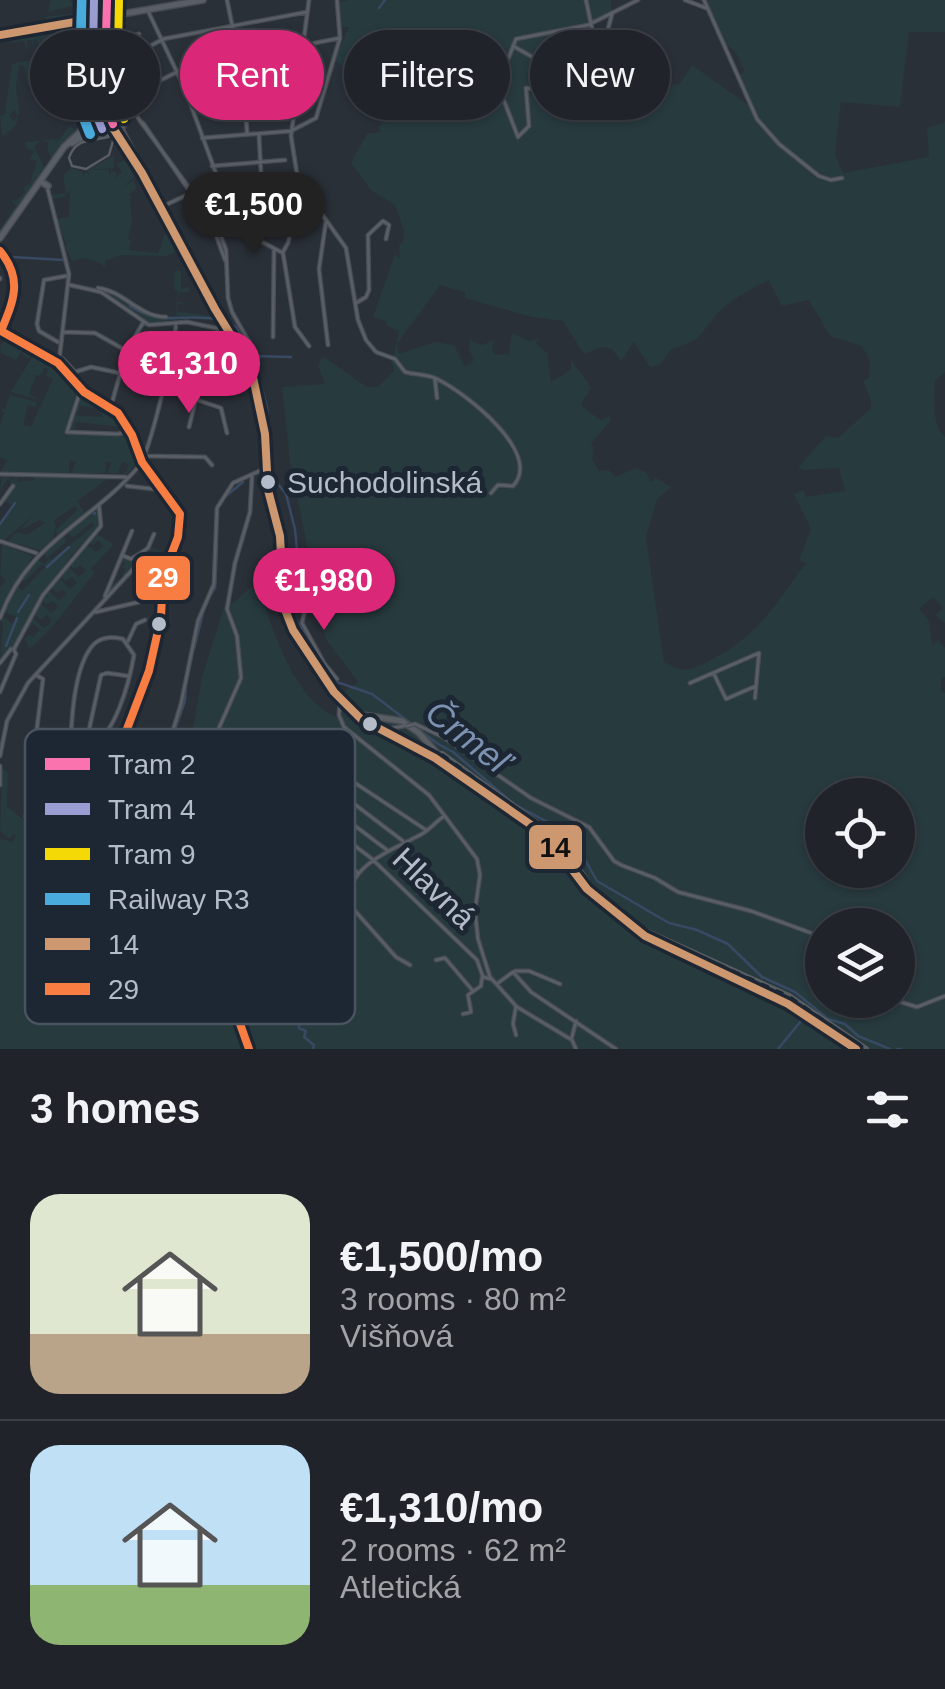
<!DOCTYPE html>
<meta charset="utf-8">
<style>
body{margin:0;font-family:Arial,sans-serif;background:#2d3036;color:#f1f3f6;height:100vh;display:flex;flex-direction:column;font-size:38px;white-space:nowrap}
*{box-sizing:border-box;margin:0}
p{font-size:32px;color:#a2a4a8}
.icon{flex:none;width:55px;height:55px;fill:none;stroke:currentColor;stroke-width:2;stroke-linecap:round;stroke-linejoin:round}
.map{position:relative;height:1049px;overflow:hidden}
.side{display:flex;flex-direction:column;background:#20242a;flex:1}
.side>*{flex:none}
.banner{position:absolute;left:30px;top:30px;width:885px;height:90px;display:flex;gap:20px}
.fabs{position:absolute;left:805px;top:778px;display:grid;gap:20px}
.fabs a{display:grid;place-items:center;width:110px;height:110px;border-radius:50%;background:#20242a;box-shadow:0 2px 8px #0004,0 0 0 2px #3d4147;font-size:50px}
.price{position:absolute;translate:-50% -85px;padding:0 22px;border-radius:35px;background:#db2777;color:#fff;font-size:32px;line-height:65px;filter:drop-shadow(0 2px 5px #0008)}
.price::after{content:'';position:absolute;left:50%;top:60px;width:30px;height:22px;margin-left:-15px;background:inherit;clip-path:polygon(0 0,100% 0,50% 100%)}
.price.current{background:#222;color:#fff}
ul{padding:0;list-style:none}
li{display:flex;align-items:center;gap:30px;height:250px;padding:0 30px}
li+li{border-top:2px solid #3d4147}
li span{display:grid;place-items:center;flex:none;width:280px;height:200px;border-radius:30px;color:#555}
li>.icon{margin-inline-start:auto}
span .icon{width:120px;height:120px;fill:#fffc;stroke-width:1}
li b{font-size:42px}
h2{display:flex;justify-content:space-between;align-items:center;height:120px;padding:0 30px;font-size:42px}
.pill{padding:0 35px;border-radius:45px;background:#20242a;box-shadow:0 2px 8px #0004,0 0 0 2px #3d4147;font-size:35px;line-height:90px}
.pill.current{background:#db2777;color:#fff}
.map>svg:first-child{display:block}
.green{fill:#273a3e;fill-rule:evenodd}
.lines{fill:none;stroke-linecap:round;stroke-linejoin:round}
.stream{stroke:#384963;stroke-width:2.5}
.street-casing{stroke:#484c53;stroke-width:5}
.secondary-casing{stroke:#484c53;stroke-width:8}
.street{stroke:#5a5e66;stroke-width:2.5}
.secondary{stroke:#595d64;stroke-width:5}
.tram{stroke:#595d64;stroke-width:2.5}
.rail-casing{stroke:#595d64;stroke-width:6}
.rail{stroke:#1d2633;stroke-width:2.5;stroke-dasharray:8;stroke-linecap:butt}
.street-bridge-casing{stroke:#484c53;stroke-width:5;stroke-linecap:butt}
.street-bridge{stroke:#5a5e66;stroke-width:2.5}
.bus-1-casing{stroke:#1d2633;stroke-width:15}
.bus-2-casing{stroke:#1d2633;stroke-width:15}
.bus-1{stroke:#cd976f;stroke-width:8}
.bus-2{stroke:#f77d43;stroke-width:8}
.rail-1-casing{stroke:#1d2633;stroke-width:18}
.rail-1{stroke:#48abdb;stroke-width:10}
.tram-1-casing{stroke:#1d2633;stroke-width:15}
.tram-2-casing{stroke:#1d2633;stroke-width:15}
.tram-3-casing{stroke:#1d2633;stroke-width:15}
.tram-1{stroke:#fa73ae;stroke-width:8}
.tram-2{stroke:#9a9dd2;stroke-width:8}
.tram-3{stroke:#f5d907;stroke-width:8}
.bus-dot{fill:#b4bcc9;stroke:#1d2633;stroke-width:4}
.labels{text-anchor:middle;stroke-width:10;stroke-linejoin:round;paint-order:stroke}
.bus-label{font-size:30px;fill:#b4bcc9;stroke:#1d2633;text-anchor:start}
.street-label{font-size:32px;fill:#b4bcc9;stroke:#1d2633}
.water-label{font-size:35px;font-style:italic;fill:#7c92b1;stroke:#1d2633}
.key{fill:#1d2633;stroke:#4a5360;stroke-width:2.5}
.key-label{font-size:28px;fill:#b4bcc9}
.line-badge{stroke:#1d2633;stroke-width:4}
.badge-label{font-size:28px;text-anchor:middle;font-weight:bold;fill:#fff}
.pale-badge-label{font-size:28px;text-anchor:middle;font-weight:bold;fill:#111}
</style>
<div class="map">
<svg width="945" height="1049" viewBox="0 0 945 1049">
<rect width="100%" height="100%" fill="#2a3038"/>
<!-- green -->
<path class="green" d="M51,0H71L72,4L100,0L99,9L95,13H80L75,20L46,25L45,17L78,13L76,5L48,12Z
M349,0H611V11L592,22L602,48L628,61L638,54L667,77L664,80L671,85L680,84L692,65L751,107L738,76L745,72L735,51L723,43L704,0H945V32H909L900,107L841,102L835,155L843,173L929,157L927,128L945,122V372L935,381C935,399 931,424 945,437V623L936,615L943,608L933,597L919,609L929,621L932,645L938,640L945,648V677L941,678V692L945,693V1049H0V839L13,842L16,836L14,834L10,839L0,831L2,768L8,773L7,806L24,820L25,828L34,834L43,849L57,852L56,877H60L59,872L64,876L67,839L61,838L64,824L92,791L96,814L93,818L101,832L99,834L103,835L113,870L154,951L188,920L175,898L178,891L169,869L202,677L225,604H232L251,587L260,593C274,633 298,709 343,719L340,695L358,682L326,639L290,461L282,387L325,384L318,366L322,358L327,359L367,387H378L394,371L390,356L394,354L399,331L387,326L386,321L373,317L395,254L400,258L399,245L403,242L404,231L395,205L371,190L351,163L367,134L381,132L378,127L388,117L345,83L346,65L343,67L335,60L349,27H341L339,2ZM769,280L782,306L809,300L830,336L862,346L870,361L869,378L863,381L871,401V408L838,438L826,436L798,467L803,470L839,468L845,491L806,497L804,490L794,494L811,529L799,560L806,564C796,574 791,584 783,595C763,624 738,647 707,662C690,671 680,673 664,662L646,537L657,499L671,487L656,478L650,482L647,473L636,468L615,477L609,470L599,471L592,459L594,450L591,444L611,420L609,416L600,420L581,405L591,387L571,360V370L551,382L547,353L536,343L539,339L529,341L512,333L509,354L496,355L492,350L494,340L482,345L470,340L469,349L474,360L465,367L454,345L435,342L399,354L397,344L440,285L465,292V298L532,317L563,321L584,354L602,347L612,349L621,361L634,342L650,367C664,366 663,358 672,349C709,337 696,336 720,311C734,297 752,289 769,280ZM822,795H898V870H822ZM822,925H898V1000H822Z
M93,23L99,27L96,102L91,101L95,97L76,77L69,81L65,78L61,58L51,57L56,81L47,82L42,63L35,64L37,80H42V84L28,85L24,66L19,65L16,88L20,114H16L15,109L9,115L14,121L18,116C18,126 10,131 2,136L0,116L5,114L12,64L48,57L44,54L41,38L40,48L36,39L33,40L34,49L31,40H27V49L24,41L11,43V37ZM73,36L80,40L82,62L79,65L88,67L78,72L74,65L75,71L70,72L67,59L70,58L69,48L67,54L53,53L54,47L49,48L48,45Z
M71,83L88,104L69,107L65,92L66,107L49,109L45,86Z
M96,104L98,110L52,158L0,235V229L16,206L10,198L16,201L25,192L23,186L30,184L37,161L29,159L35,151L26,148V142L41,141L34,147L44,167L51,158L47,148L49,143L42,140L55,139L57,142L70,126L74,130L95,111L93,106Z
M114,156V168L91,170H109V176L112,171L117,173L115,179L122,171L116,164L127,159L134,177L123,187L134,180L136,189L128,195L133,197L130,198L132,221L128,239L134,242H130L129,250L158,253L166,231L164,223L179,250L166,256L121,255L105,261V268L101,263L83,258L72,261L65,246L67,245L56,219L69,217L70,190L64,197L52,199L51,195L66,193L63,175L72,168L83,172L82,176L87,172L90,177L87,170Z
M175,265V271H181V289L190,286L188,292H179L178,302L190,304H178L177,311L214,317L216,321L199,317L149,323L99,289C132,295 137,320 176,317L178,291L174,290Z
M10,338L56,368L58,366L68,376L78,394L82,392L116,414L138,461L128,473H121L126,472L129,464L122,462L118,473H107L112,463L106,461L105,473H71L76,462L70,460L69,473H0L7,460L0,457V427L4,412L0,408L5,409L10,395L37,402L36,407L28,405L23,425L31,427L53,379L46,376L48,370L45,367L40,376L36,375L29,394L39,400L11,392L32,357L27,358L21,352L16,360L0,352L1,344ZM80,406L102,409V417L74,415L70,428L74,429L76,422L121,427V434L66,432L73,409L78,414Z
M2,475H10L9,479L14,480L15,475H25V478L17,477V482L33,480L34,475H105L108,479L77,501L84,512L94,506L57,536L56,530L78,509L75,506L54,520L56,525L53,539L40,550L8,541L17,532L27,535L45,523L40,520L20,530L33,516L4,540L0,538V522L13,503L10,505L4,500L14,484L0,500L12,482L8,479L0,491Z
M98,509L101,520L99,527L77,549L42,595L18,642L0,661L3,623L1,622L2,617L13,623L16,616L6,613L3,615L17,584L22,591L45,567L42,564L25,581L20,580L39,556L38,560L45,564L49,559L44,554L40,555L65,535L66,542L48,557L51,560L94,526L92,522L74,537L67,533Z
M97,534L114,544L91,569L95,573C71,600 58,625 29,649L33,656L25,638L29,635L33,637L40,630L34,624L24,631L31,616L44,628L52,621L47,615L40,620L34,612L39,602L51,613L58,607L53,601L46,605L42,598L48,590L59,600L67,594L62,589L57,593L51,588L59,577L70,589L77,583L72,577L66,581L60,576L68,566L78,577L86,571L81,565L74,569L69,565L86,544L96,552L103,546L99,540L93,545L89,543Z
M2,545L33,556L0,609V588L6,580L0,575Z
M150,547L169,555C158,587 158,620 151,653L154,619L136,622L128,640L135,621L155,616L159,604L157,583L140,600L132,594L137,589L144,592L150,586L145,580L140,586L144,575L152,578L156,568L149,565L142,574L135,570L129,575L134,569L139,570L143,562L137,558L132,569L108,594L113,583L121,580L125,569L121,567L126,563H122L124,557L129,561L140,556L146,562H155L159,553L153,550L149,553Z"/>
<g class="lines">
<!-- stream -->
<path class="stream" d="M379,8L385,0
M0,257H1
M12,257L63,260
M130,306C163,327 180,313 215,319
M228,322L236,327L253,356L267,407L271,475L286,494L295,529L299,572L289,593V609L334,681L372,694L438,744L453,752L514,804L555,826L584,858L597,881L669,923L697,930L728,944L762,977L795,992L828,1019L845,1024L858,1036L890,1049
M253,356L291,357
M226,496L243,482
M94,514L95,513
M0,524L15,503
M47,567L69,547
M207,601L215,588L217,546
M18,612L29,595
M6,646L17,618
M194,649L203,613
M173,735L185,701L186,683
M161,797L166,759
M160,801L164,845
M177,877C194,915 190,926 236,936L290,1003L289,1008L299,1016V1028L306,1031L304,1037L314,1045L313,1049
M778,1049L805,1016
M897,1049H901"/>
<defs>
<path id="street" d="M227,0L244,83L247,132
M586,0L593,33L604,60
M685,0L706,8
M704,0L757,119L779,144L819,176L831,180L842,178
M78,3L91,0
M148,11L185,89L225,198L226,227
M607,33L612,14
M139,34L126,38L132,56L163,39L307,12
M513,46L596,93C575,118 547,88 526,88L529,126L518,137L498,85L516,39L588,25L638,0
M244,85L296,82
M109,106L181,70L340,38
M193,107L244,102
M246,110L293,107
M138,118L217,226L226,250L228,298L232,312L256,354
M143,123L212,224L225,260
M124,127L129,114L127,97
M202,138L291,131L316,118L340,38L337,0
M212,166L285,160
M48,190L69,274L59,362
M300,190L321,213L346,248L358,320L366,340L376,352L395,359L405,372C416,375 427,374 437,379C464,392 544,453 513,486L498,485L491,493
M161,207L187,195L212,175
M326,221L319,269L328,345
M220,226L251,236L281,252
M252,237L262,193L259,135
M283,252L288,243L300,193L291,136L309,0
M283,253L295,327L309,346
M0,278V279
M70,285L101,292L149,325L187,322L225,330
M98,288C124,291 139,317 166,317
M356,303L366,297L369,290L368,235L383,221L389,225L386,239
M63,332L95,333L125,350
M273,337L274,251
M58,342L39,331L37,324L44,280L66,276
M63,359L75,372L91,367L115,372L221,408L227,433
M207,366L230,374L250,368
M124,367L164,377
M435,380L437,398
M81,389L67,432L118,434L128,431
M111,406L127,350L143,323
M189,427L195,403
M147,456L205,457L212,465
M0,474L126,477
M252,477L250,512L235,563L227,609L237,636L241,678L219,728C223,736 230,740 232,748C243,788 241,816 279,841C309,836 330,874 351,884
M127,486L162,490
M0,504L13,486
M0,541L36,553
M141,553L148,548L154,534
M124,556L131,559L139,554L148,558L139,586L144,591
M310,587L302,623L324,663L337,679
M105,596L132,531
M96,612L139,602
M0,618C28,541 91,523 139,466C150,453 175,344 176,324
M128,641L136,624L145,620
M14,649L43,595L101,526L99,506
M0,663L11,649
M714,674L726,699L756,686
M690,683L759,653L755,698
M0,692L16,654L14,650
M340,700L339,715L344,727L429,795L477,859L480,875L475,911L478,939L490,977L516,1006L513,1024L516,1035
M415,724L443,737L531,798L589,827L614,861L621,865L655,878L678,892L751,911L814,934L822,941
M382,730L404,726
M0,756L7,721L28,683L135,567L139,569
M299,762L403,841
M0,766V785
M340,773L426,830
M86,779L89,730L101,675L107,673L128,676
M294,780L387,850
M291,798L371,858L477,960L483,977L491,979
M26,817L43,679L36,675
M65,818L91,789
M324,847L358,873
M163,850L156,815L160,773L181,704L198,621L214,584L217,508L233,483L266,468
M60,924C60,906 58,888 58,870C58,847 65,825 67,802C72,764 66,673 94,644C103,636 113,637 123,639L134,655C130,679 114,743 87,746
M436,960L445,958L473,991
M410,965L396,957L348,903C348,865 390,851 418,836C428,832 434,823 443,817
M515,971H529L560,984
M498,983L513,972L531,992L616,1049
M894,1000L917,1007L945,996
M517,1007L572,1040L576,1049
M463,1014L471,1012L468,995L481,986L482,978
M572,1037L576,1021"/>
<path id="secondary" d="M104,0V114L142,173L215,309L249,363L265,434L269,498L280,536L284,607L293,630L334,691L361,719L435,758L547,836L587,889L645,936L788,1004L856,1049
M111,0L108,104L139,164
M0,35L203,0
M72,143L86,135L114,133
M40,181L48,186
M0,238L64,147L103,111
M0,251C29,281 14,300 0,334
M1,331L58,363L84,392L118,413L138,452
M140,457L177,506L181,524L163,576L161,617L149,671L124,736L97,777L94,794L116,872L149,945L158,954L182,969L190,1004L196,1011L206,1012L223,1001L233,1004L249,1049
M356,714L402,721L419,733L443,760"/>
</defs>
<!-- street casing -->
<use href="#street" class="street-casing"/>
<!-- secondary casing -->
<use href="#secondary" class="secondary-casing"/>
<!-- street -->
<use href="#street" class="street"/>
<!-- secondary -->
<use href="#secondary" class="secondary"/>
<!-- tram -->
<path class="tram" d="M109,113L116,130L109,155L86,169L72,166L69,158C75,138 92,141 108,137L113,132V124"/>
<defs>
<path id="rail" d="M442,754L559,839L590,886L639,928L789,996L866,1049"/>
</defs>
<!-- rail casing -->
<use href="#rail" class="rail-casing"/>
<!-- rail -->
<use href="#rail" class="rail"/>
<defs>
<path id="street-bridge" d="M407,726L415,724"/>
</defs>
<!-- street-bridge casing -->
<use href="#street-bridge" class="street-bridge-casing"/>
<!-- street-bridge -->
<use href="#street-bridge" class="street-bridge"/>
<defs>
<path id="bus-1" d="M0,35L92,19L103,26L104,114L142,173L215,309L251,368L265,434L268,490L280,536L284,607L293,630L334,692L361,719L435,758L547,836L587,889L645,936L788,1004L856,1049"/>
<path id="bus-2" d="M0,251C23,279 14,300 1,331L58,363L84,392L118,413L132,435L142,462L180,514L178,537L163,576L161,617L149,671L127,729L97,777L94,789L116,872L149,945L182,969L190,1004L196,1011L206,1012L223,1001L233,1004L249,1049"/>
</defs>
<!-- bus-1 casing -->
<use href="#bus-1" class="bus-1-casing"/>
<!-- bus-2 casing -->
<use href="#bus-2" class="bus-2-casing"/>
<!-- bus-1 -->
<use href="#bus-1" class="bus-1"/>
<!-- bus-2 -->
<use href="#bus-2" class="bus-2"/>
<defs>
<path id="rail-1" d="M82,0L79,106L90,134"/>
</defs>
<!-- rail-1 casing -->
<use href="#rail-1" class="rail-1-casing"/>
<!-- rail-1 -->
<use href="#rail-1" class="rail-1"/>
<defs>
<path id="tram-1" d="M107,0L104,104L113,124"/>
<path id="tram-2" d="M94,0L92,105L102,129"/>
<path id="tram-3" d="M119,0L117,101L124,119"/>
</defs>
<!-- tram-1 casing -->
<use href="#tram-1" class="tram-1-casing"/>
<!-- tram-2 casing -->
<use href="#tram-2" class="tram-2-casing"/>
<!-- tram-3 casing -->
<use href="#tram-3" class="tram-3-casing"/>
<!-- tram-1 -->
<use href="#tram-1" class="tram-1"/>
<!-- tram-2 -->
<use href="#tram-2" class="tram-2"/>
<!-- tram-3 -->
<use href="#tram-3" class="tram-3"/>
</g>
<!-- markers -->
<g class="bus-dot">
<circle cx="268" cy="482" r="9"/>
<circle cx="159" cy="624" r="9"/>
<circle cx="370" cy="724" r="9"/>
</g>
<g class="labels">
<!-- bus labels -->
<g class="bus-label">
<text x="287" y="493">Suchodolinská</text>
</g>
<!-- street labels -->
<g class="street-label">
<text transform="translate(434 888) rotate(44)" y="11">Hlavná</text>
</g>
<!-- water labels -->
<g class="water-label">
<text transform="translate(468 737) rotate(38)" y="12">Črmeľ</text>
</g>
</g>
<!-- legend -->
<rect x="25" y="729" width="330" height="295" rx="15" class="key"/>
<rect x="45" y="758" width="45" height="12" fill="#fa73ae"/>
<rect x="45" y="803" width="45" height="12" fill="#9a9dd2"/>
<rect x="45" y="848" width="45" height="12" fill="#f5d907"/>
<rect x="45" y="893" width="45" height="12" fill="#48abdb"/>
<rect x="45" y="938" width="45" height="12" fill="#cd976f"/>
<rect x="45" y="983" width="45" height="12" fill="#f77d43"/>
<g class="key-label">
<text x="108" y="774">Tram 2</text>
<text x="108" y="819">Tram 4</text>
<text x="108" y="864">Tram 9</text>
<text x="108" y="909">Railway R3</text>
<text x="108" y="954">14</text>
<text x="108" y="999">29</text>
</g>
<g class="line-badge">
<rect x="134" y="554" width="58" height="48" rx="10" fill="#f77d43"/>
<rect x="527" y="823" width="57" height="48" rx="10" fill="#cd976f"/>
</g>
<g class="badge-label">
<text x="163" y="587">29</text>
</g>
<g class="pale-badge-label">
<text x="555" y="857">14</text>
</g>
</svg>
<div class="fabs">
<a><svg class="icon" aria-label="locate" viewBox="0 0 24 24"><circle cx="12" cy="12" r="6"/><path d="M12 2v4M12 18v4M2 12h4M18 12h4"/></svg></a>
<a><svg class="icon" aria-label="layers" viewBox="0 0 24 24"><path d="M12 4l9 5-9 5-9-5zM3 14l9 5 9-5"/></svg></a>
</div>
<b class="price current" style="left:254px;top:257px">€1,500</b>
<b class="price" style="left:189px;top:416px">€1,310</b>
<b class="price" style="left:324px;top:633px">€1,980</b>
<div class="banner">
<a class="pill">Buy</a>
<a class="pill current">Rent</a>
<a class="pill">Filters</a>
<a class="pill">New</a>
</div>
</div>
<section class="side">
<h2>3 homes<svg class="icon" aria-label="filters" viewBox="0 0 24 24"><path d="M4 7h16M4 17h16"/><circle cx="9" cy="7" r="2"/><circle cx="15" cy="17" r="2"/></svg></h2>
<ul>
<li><span style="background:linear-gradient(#dfe7d0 70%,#b9a48a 0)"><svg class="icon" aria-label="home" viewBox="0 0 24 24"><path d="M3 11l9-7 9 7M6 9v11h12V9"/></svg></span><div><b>€1,500/mo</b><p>3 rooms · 80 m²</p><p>Višňová</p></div></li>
<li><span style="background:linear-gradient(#bfe0f5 70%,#8fb573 0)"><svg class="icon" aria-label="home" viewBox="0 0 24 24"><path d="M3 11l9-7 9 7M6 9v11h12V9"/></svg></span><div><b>€1,310/mo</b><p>2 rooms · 62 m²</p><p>Atletická</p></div></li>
</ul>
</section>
